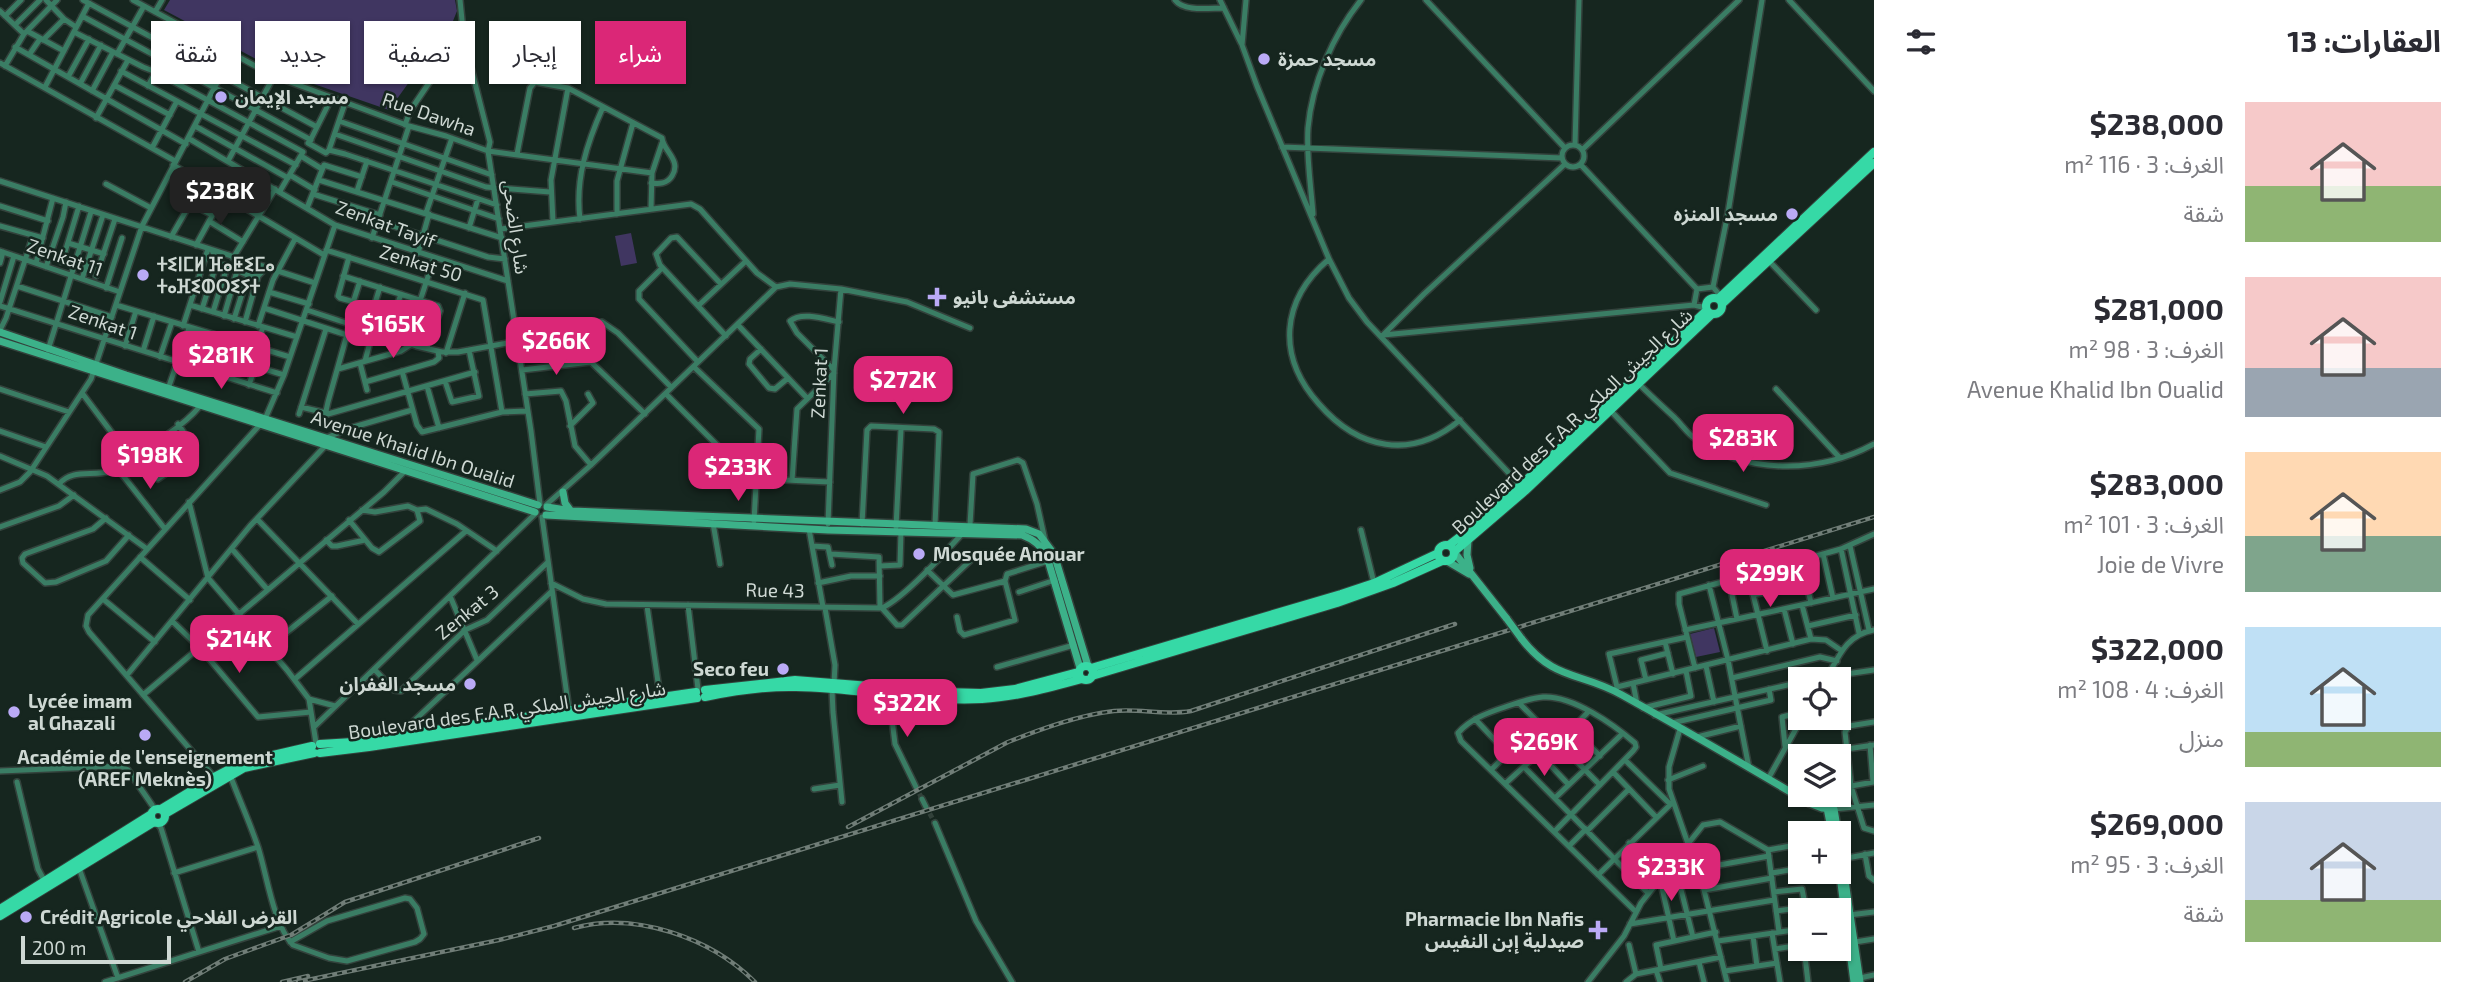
<!DOCTYPE html>
<html lang="ar">
<meta charset="utf-8">
<style>
body{margin:0;font-family:"Exo 2","Noto Sans Arabic","Noto Sans Tifinagh",sans-serif;background:#f2f2f3;color:#2b2b33;direction:rtl;height:100vh;display:flex;flex-direction:column;font-size:26px;white-space:nowrap}
*{box-sizing:border-box;margin:0}
p{font-size:23px;color:#7c7c81}
.icon{flex:none;width:38px;height:38px;fill:none;stroke:currentColor;stroke-width:2;stroke-linecap:round;stroke-linejoin:round}
.map{position:relative;flex:1;overflow:hidden;direction:ltr}
.side{display:flex;flex-direction:column;background:#fff;width:595px}
.side>*{flex:none}
.top-card{position:absolute;left:21px;top:21px;width:665px;height:63px;direction:rtl;display:flex;gap:14px}
.tools{position:absolute;left:1788px;top:667px;display:grid;gap:14px}
.tools a{display:grid;place-items:center;width:63px;height:63px;border-radius:0px;background:#fff;box-shadow:0 2px 5px #0004;font-size:35px}
.scale{position:absolute;left:21px;bottom:18px;width:150px;box-sizing:border-box;padding-left:7px;border:4px solid #ced8d3;border-top:0;font-size:19px;line-height:24px;white-space:nowrap;color:#ced8d3;-webkit-text-stroke:5px #16261f;paint-order:stroke}
.price{position:absolute;translate:-50% -60px;padding:0 16px;border-radius:14px;background:#db2777;color:#fff;font-size:23px;line-height:46px;filter:drop-shadow(0 2px 4px #0008)}
.price::after{content:'';position:absolute;left:50%;top:42px;width:21px;height:16px;margin-left:-10px;background:inherit;clip-path:polygon(0 0,100% 0,50% 100%)}
.price.on{background:#222;color:#fff}
ul{padding:0;list-style:none}
li{display:flex;align-items:center;gap:21px;height:175px;padding:0 28px}
li span{display:grid;place-items:center;flex:none;width:196px;height:140px;border-radius:0px;color:#555}
li>.icon{margin-inline-start:auto}
span .icon{width:84px;height:84px;fill:#fffc;stroke-width:1}
li b{font-size:30px}
h2{display:flex;justify-content:space-between;align-items:center;height:84px;padding:0 28px;font-size:30px}
.chip{padding:0 24px;border-radius:0px;background:#fff;box-shadow:0 2px 5px #0004;font-size:24px;line-height:63px}
.chip.on{background:#db2777;color:#fff}
main{display:flex;flex:1;min-height:0}
.map>svg:first-child{display:block}
.green{fill:#403661}
.lines{fill:none;stroke-linecap:round;stroke-linejoin:round}
.street-tunnel{stroke:#32413a;stroke-width:5;stroke-dasharray:5 2.5;stroke-linecap:butt}
.street-casing{stroke:#33423c;stroke-width:8}
.secondary-casing{stroke:#33423c;stroke-width:10}
.primary-casing{stroke:#33423c;stroke-width:10}
.street{stroke:#3a7d64;stroke-width:5}
.secondary{stroke:#3cb189;stroke-width:7}
.primary{stroke:#36d9a6;stroke-width:8}
.rail-casing{stroke:#707d77;stroke-width:4.5}
.rail{stroke:#16261f;stroke-width:2;stroke-dasharray:5;stroke-linecap:butt}
.secondary-bridge-casing{stroke:#33423c;stroke-width:10;stroke-linecap:butt}
.secondary-bridge{stroke:#3cb189;stroke-width:7}
.poi-dot{fill:#baaaf6;stroke:#16261f;stroke-width:2.5}
.labels{text-anchor:middle;stroke-width:5;stroke-linejoin:round;paint-order:stroke}
.poi-label{font-size:19px;font-weight:bold;fill:#ced8d3;stroke:#16261f;text-anchor:start}
.street-label{font-size:19px;fill:#ced8d3;stroke:#16261f}
</style>
<main>
<section class="side">
<h2>العقارات: 13<svg class="icon" aria-label="filters" viewBox="0 0 24 24"><path d="M4 7h16M4 17h16"/><circle cx="9" cy="7" r="2"/><circle cx="15" cy="17" r="2"/></svg></h2>
<ul>
<li><span style="background:linear-gradient(#f6c9c9 60%,#8fb573 0)"><svg class="icon" aria-label="home" viewBox="0 0 24 24"><path d="M3 11l9-7 9 7M6 9v11h12V9"/></svg></span><div><b>$238,000</b><p>الغرف: 3 · 116 m²</p><p>شقة</p></div></li>
<li><span style="background:linear-gradient(#f6c9c9 65%,#9aa5b1 0)"><svg class="icon" aria-label="home" viewBox="0 0 24 24"><path d="M3 11l9-7 9 7M6 9v11h12V9"/></svg></span><div><b>$281,000</b><p>الغرف: 3 · 98 m²</p><p>Avenue Khalid Ibn Oualid</p></div></li>
<li><span style="background:linear-gradient(#ffd9b3 60%,#7fa58c 0)"><svg class="icon" aria-label="home" viewBox="0 0 24 24"><path d="M3 11l9-7 9 7M6 9v11h12V9"/></svg></span><div><b>$283,000</b><p>الغرف: 3 · 101 m²</p><p>Joie de Vivre</p></div></li>
<li><span style="background:linear-gradient(#bfe0f5 75%,#8fb573 0)"><svg class="icon" aria-label="home" viewBox="0 0 24 24"><path d="M3 11l9-7 9 7M6 9v11h12V9"/></svg></span><div><b>$322,000</b><p>الغرف: 4 · 108 m²</p><p>منزل</p></div></li>
<li><span style="background:linear-gradient(#c9d6e8 70%,#8fb573 0)"><svg class="icon" aria-label="home" viewBox="0 0 24 24"><path d="M3 11l9-7 9 7M6 9v11h12V9"/></svg></span><div><b>$269,000</b><p>الغرف: 3 · 95 m²</p><p>شقة</p></div></li>
</ul>
</section>
<div class="map">
<svg width="1874" height="982" viewBox="0 0 1874 982">
<rect width="100%" height="100%" fill="#16261f"/>
<!-- green -->
<path class="green" d="M170,0H455L457,11L453,21L389,110L282,73L164,10Z
M631,233L637,263L621,266L615,236Z
M862,361L877,363L872,394L857,392Z
M1714,628L1720,652L1696,657L1690,634Z"/>
<g class="lines">
<!-- street-tunnel -->
<path class="street-tunnel" d="M916,787L922,799
M926,807L935,823"/>
<defs>
<path id="street" d="M46,0L64,19
M83,0L317,127
M133,0L274,76L409,126L446,136L488,151L652,173
M460,0L464,40L490,142L488,151L531,431L540,504
M1175,0C1184,12 1209,8 1224,8
M1220,0L1241,43
M1246,0L1242,45L1257,86L1329,259L1349,298L1367,322L1521,486
M1426,0L1565,148
M1789,0L1874,91
M0,11L24,34
M155,12L162,0
M5,16L21,0
M82,16L311,140
M15,25L40,0
M27,31L64,51
M74,32L143,67L156,72L303,152
M43,40L64,19L76,27
M15,47L186,144
M117,54L144,6
M29,55L40,39
M0,63L175,161
M5,66L24,34L57,0
M121,71L296,165
M68,77L89,39
M80,84L101,45
M114,85L170,115
M148,86L181,26
M45,87L89,3
M92,91L113,52
M96,118L128,60
M339,121L492,175
M405,125L410,111L431,80
M195,126L288,178
M335,134L486,187L550,192
M188,138L335,225L508,281
M310,141L332,97
M308,143L326,153L329,150L345,154L497,205
M1562 156a11 11 0 1 1 22 0a11 11 0 1 1-22 0Z
M1575,145L1579,0
M1282,147L1562,158
M152,148L177,101
M1583,149L1739,0
M329,150L345,103
M517,154L530,88L535,82L568,88L662,138C663,151 682,160 672,176C667,184 659,184 651,183
M301,156L322,169
M228,161L274,76
M173,165L324,255
M1581,165L1697,289
M290,175L315,190
M319,180L502,238
M0,181L315,283
M392,182L499,219
M106,184L151,208
M280,191L303,152
M357,191L367,161
M313,194L380,215
M190,203L212,215
M0,206L48,221
M307,208L324,165L362,177
M651,209L652,173L662,143
M426,213L452,138
M617,214V181L633,123
M1313,214C1311,186 1306,156 1308,128C1312,83 1333,35 1361,0
M580,219C575,179 587,143 603,107
M209,221L243,242
M378,221L488,257L505,259
M553,222L551,180L568,88
M0,226L43,238
M469,228L478,199
M501,229L691,204L700,209L757,273L776,287
M171,237L202,183
M372,238L409,126
M68,243L104,254
M196,245L223,196
M212,250L217,262L250,276L259,275L266,268
M326,250L483,300L502,412
M0,251L120,292
M418,253L429,214
M349,257L338,296L340,298L354,302
M233,258L275,189
M1329,259C1281,300 1276,356 1319,404C1358,449 1411,461 1460,420
M62,262L79,206
M1770,262L1816,310
M0,263L3,252
M36,263L53,198
M46,267L63,217L66,202
M662,268L639,291V299L698,362
M96,276L115,219
M343,276L438,306L440,311L427,348
M82,279L103,215
M721,284L677,237L671,238L656,254L660,265L726,336
M17,286L112,317
M1713,287L1728,213L1762,0
M106,288L122,238
M269,292L309,304
M0,302L14,256
M116,305L290,357
M190,305L297,337
M0,306L277,393
M698,306L746,261
M264,308L347,335
M1706,308L1694,305L1697,289L1713,287L1718,293L1717,298
M202,309L217,262
M351,309L360,281
M307,310L416,346L442,352H458L518,341
M213,312L227,267
M224,316L237,271
M234,319L248,275
M245,322L258,276
M350,324L328,402L326,411L328,414L475,372
M738,325L807,398
M183,326L208,249
M258,326L273,280L295,239
M367,329L380,287
M0,330L6,318L33,236
M517,333L602,322L618,333L671,387
M1384,334L1424,294L1565,164
M387,335L401,294
M1383,335L1694,305
M407,341L434,258
M184,345L284,375
M125,346L136,311
M256,347L263,327
M761,349L750,359L749,364L769,388L775,389L788,378
M48,350L91,212
M143,351L154,316
M446,353L465,293
M160,357L172,322
M365,361L373,331
M360,363L367,390
M694,367L759,429L754,521
M338,369L401,351L412,344
M522,370L591,362L645,414
M834,370L797,333L790,321C802,311 825,319 839,322
M402,371L417,425L422,432L502,412L527,411
M222,376L234,341
M445,381L452,402L479,396L469,350
M365,382L434,362L439,358L438,352
M1639,384C1650,395 1662,406 1674,417C1681,424 1686,431 1693,437C1745,475 1819,474 1874,444
M249,385L255,367
M427,386L439,428
M0,389L69,412
M168,389L189,328
M1776,389L1840,458
M82,393L130,457
M525,394L561,391L566,401L575,446L591,465
M666,394L718,446L720,455V477
M301,407L326,413
M1610,410L1670,473L1766,505
M299,414L326,329
M570,426L593,403L588,394
M0,431L46,447
M326,438L350,428L412,410
M137,455L158,479L194,454V448L178,424
M0,456L47,476L147,549
M117,468L165,529
M122,474L142,460
M695,476L830,482
M792,480L797,409L834,373
M59,484C73,468 92,477 111,471C118,468 122,462 129,458C152,445 183,427 200,406
M0,490L20,482L30,472L91,379L142,226L232,54
M189,502L208,578L287,670L309,699L316,743
M546,505L591,465L776,287L790,284L841,289L907,302L970,328
M362,510L375,512L408,506L417,510L426,509L457,524L497,551
M542,517L569,710
M106,518L93,529L25,554L22,558L23,563L45,583L56,582L106,561L129,535
M257,519L358,624
M349,520L372,548L379,552L420,521L417,510
M713,523L720,564
M828,524L834,370L841,289
M862,524L867,430L871,426L934,429L939,432L935,525
M0,527L59,506L74,495
M896,527L901,429
M809,529L823,607
M1361,530L1374,583
M326,540L332,546H337L365,540
M812,546L828,547L832,565
M1850,546L1869,630
M232,549L267,589
M1841,549L1859,633
M831,554L879,557L880,608
M1823,554L1833,598
M140,557L190,600
M1801,560L1811,603
M880,566L900,565L901,531
M927,570L953,595L1005,581L1007,574L1048,561
M1748,574L1767,651
M1729,580L1737,619L1874,589
M551,583L583,599L606,604L882,608C906,597 950,547 970,525L973,474L1018,460L1023,463L1037,504L1045,540
M818,583L851,576H880
M1709,585L1728,660L1749,768
M1019,592L1055,580
M1753,595L1806,582
M450,596L477,660
M103,599L155,642
M688,605L698,689
M1802,605L1811,639
M647,606L660,696
M825,608L835,665L834,683
M882,608L897,625H902L974,557
M1784,609L1793,644
M957,617L960,631L964,635L1015,620L1005,581
M172,621L200,648L258,717L311,712
M1808,626L1856,615
M1685,630L1737,619
M1665,642L1673,674
M268,647L332,596
M1706,666L1714,702
M997,667L1074,645
M1695,668L1679,604V594L1841,549L1874,534
M374,669L394,690L401,691L465,630L487,620L548,562
M1686,671L1691,696
M127,675L250,526L326,445
M1732,678L1820,657L1837,661
M295,679L466,531
M1812,679L1874,670
M1826,679C1839,656 1846,635 1874,630
M1646,680L1641,660L1668,653
M1633,683L1637,704
M1617,687L1609,654L1687,637
M832,690L833,712L842,802
M1615,692L1617,687L1811,639L1826,640L1842,651
M889,694L895,744L916,787
M143,695L384,492L405,471
M309,699L335,706
M1519,703L1600,785
M1643,708L1691,696
M1655,715L1801,682
M1475,719L1508,754
M1874,722L1849,726L1845,732L1851,786L1864,828L1874,831
M1672,723L1771,700L1769,689
M314,727L536,513
M1573,729L1600,756
M1680,729L1669,767V789L1704,890L1727,982
M399,735L552,591
M1697,737L1741,726
M1559,743L1589,711
M1870,745L1873,782
M1785,746L1782,717L1801,712
M1847,749L1874,745
M1539,753L1568,784
M1625,760L1670,804
M1524,767L1648,893
M1492,769L1521,740
M0,771L121,766L128,770L152,805
M1613,772L1656,817
M230,775C239,799 250,823 258,847C267,875 273,924 293,945L329,958L347,961L415,942L420,939L424,934L417,908L410,899L405,898L327,921L290,942
M214,777L89,632L86,626L88,615L265,419L284,375L335,225
M1768,779L1802,718
M1668,780L1703,766
M17,782L38,869L45,882
M1506,783L1554,739
M1851,786L1874,782
M814,789L840,785
M1555,798L1622,734
M922,799L926,807
M1834,809L1874,805
M157,823L161,828L199,952
M935,823L976,921L1012,982
M1555,831L1633,751L1636,747L1635,743C1613,724 1572,695 1543,697C1530,698 1517,703 1505,707C1487,713 1470,719 1458,733L1461,741L1636,912
M1587,831L1629,789
M1629,843L1662,877
M1569,846L1586,829
M1768,850L1779,932
M1768,850L1801,844
M1865,854L1869,876L1874,880
M1842,859L1874,853
M1674,862L1693,937
M79,868L118,978
M1697,869L1769,856
M174,873L258,847
M1772,873L1801,868
M1598,875L1673,802
M1632,876L1647,862
M1660,879L1674,941
M1704,890L1772,878
M1774,892L1802,889L1806,910
M1776,911L1806,907
M1849,915L1874,912
M1630,924L1774,900
M1772,933L1780,982
M1839,934L1851,933
M1753,936L1757,966
M1718,941L1801,929
M1855,942L1874,939
M1629,945L1636,974
M1804,948L1808,982
M1775,949L1801,945
M1699,962L1704,982
M1661,969L1656,945L1716,932
M1656,970L1660,982
M1725,971L1777,963
M1860,978L1874,975
M105,982L281,926
M1588,982L1624,936L1641,903L1703,825L1720,822L1768,850
M1626,982L1636,974L1721,957"/>
<path id="secondary" d="M0,332L126,375L538,505
M0,341L535,512
M563,492L565,503L571,511
M547,507L572,511L1026,529L1039,534L1054,554L1088,666
M546,515L828,530L1022,535C1033,539 1042,546 1047,557L1080,668
M1468,540L1467,555L1470,568
M1454,552L1507,619
M1447,561L1469,574
M1521,638C1555,682 1579,671 1622,695C1685,730 1747,766 1809,803L1822,808L1834,809L1838,833
M1827,808L1832,833
M1839,840L1860,982
M1840,876L1854,982"/>
<path id="primary" d="M1706 306a8 8 0 1 1 16 0a8 8 0 1 1-16 0Z
M1718,299L1874,152
M1722,304L1874,163
M1438 553a8 8 0 1 1 16 0a8 8 0 1 1-16 0Z
M1449,545L1491,513L1707,310
M1454,552L1525,491L1712,314
M1079 673a7 7 0 1 1 14 0a7 7 0 1 1-14 0Z
M1091,668L1341,594L1374,583L1438,553
M1092,676L1337,603L1393,583L1442,561
M705,690L795,680L945,692L981,693L1015,689L1078,672
M705,697C735,691 765,686 796,687C858,688 920,702 982,699C1016,697 1049,688 1082,679
M320,744L353,742L696,692
M320,753L369,747L697,698
M151 816a7 7 0 1 1 14 0a7 7 0 1 1-14 0Z
M161,809L214,777L243,762L312,746
M165,814L244,768L314,753
M0,909L150,815
M0,916L154,822"/>
</defs>
<!-- street casing -->
<use href="#street" class="street-casing"/>
<!-- secondary casing -->
<use href="#secondary" class="secondary-casing"/>
<!-- primary casing -->
<use href="#primary" class="primary-casing"/>
<!-- street -->
<use href="#street" class="street"/>
<!-- secondary -->
<use href="#secondary" class="secondary"/>
<!-- primary -->
<use href="#primary" class="primary"/>
<defs>
<path id="rail" d="M848,827L1008,742C1041,729 1079,715 1114,711C1140,708 1164,716 1191,711L1455,624
M574,928C635,911 711,938 755,982
M185,982L225,959L291,935L345,902L539,838
M282,982L308,976
M298,982L499,940L554,926L1874,517"/>
</defs>
<!-- rail casing -->
<use href="#rail" class="rail-casing"/>
<!-- rail -->
<use href="#rail" class="rail"/>
<defs>
<path id="secondary-bridge" d="M1507,619L1521,638"/>
</defs>
<!-- secondary-bridge casing -->
<use href="#secondary-bridge" class="secondary-bridge-casing"/>
<!-- secondary-bridge -->
<use href="#secondary-bridge" class="secondary-bridge"/>
</g>
<!-- markers -->
<g class="poi-dot">
<circle cx="1264" cy="59" r="7"/>
<circle cx="221" cy="97" r="7"/>
<circle cx="1792" cy="214" r="7"/>
<circle cx="143" cy="275" r="7"/>
<path d="M933.5 286.5h7v7h7v7h-7v7h-7v-7h-7v-7h7z"/>
<circle cx="919" cy="554" r="7"/>
<circle cx="783" cy="669" r="7"/>
<circle cx="470" cy="684" r="7"/>
<circle cx="14" cy="712" r="7"/>
<circle cx="145" cy="735" r="7"/>
<circle cx="26" cy="917" r="7"/>
<path d="M1594.5 919.5h7v7h7v7h-7v7h-7v-7h-7v-7h7z"/>
</g>
<g class="labels">
<!-- poi labels -->
<g class="poi-label">
<text x="1278" y="66">مسجد حمزة</text>
<text x="235" y="104">مسجد الإيمان</text>
<text x="1778" y="221" text-anchor="end">مسجد المنزه</text>
<text x="157" y="271">ⵜⵉⵏⵎⵍ ⴼⴰⵟⵉⵎⴰ<tspan x="157" dy="22">ⵜⴰⴼⵉⵀⵔⵉⵢⵜ</tspan></text>
<text x="953" y="304">مستشفى بانيو</text>
<text x="933" y="561">Mosquée Anouar</text>
<text x="769" y="676" text-anchor="end">Seco feu</text>
<text x="456" y="691" text-anchor="end">مسجد الغفران</text>
<text x="28" y="708">Lycée imam<tspan x="28" dy="22">al Ghazali</tspan></text>
<text x="145" y="764" text-anchor="middle">Académie de l'enseignement<tspan x="145" dy="22">(AREF Meknès)</tspan></text>
<text x="40" y="924">Crédit Agricole القرض الفلاحي</text>
<text x="1584" y="926" text-anchor="end">Pharmacie Ibn Nafis<tspan x="1584" dy="22">صيدلية إبن النفيس</tspan></text>
</g>
<!-- street labels -->
<g class="street-label">
<text transform="translate(429 114) rotate(19)" y="7">Rue Dawha</text>
<text transform="translate(386 224) rotate(20)" y="7">Zenkat Tayif</text>
<text transform="translate(516 227) rotate(82)" y="7">شارع الضحى</text>
<text transform="translate(65 257) rotate(19)" y="7">Zenkat 11</text>
<text transform="translate(421 263) rotate(17)" y="7">Zenkat 50</text>
<text transform="translate(103 322) rotate(19)" y="7">Zenkat 1</text>
<text transform="translate(819 383) rotate(-87)" y="7">Zenkat 1</text>
<text transform="translate(1572 421) rotate(-43)" y="7">Boulevard des F.A.R شارع الجيش الملكي</text>
<text transform="translate(413 449) rotate(18)" y="7">Avenue Khalid Ibn Oualid</text>
<text transform="translate(775 590) rotate(1)" y="7">Rue 43</text>
<text transform="translate(467 612) rotate(-39)" y="7">Zenkat 3</text>
<text transform="translate(507 710) rotate(-8)" y="7">Boulevard des F.A.R شارع الجيش الملكي</text>
</g>
</g>
</svg>
<div class="tools">
<a><svg class="icon" aria-label="locate" viewBox="0 0 24 24"><circle cx="12" cy="12" r="6"/><path d="M12 2v4M12 18v4M2 12h4M18 12h4"/></svg></a>
<a><svg class="icon" aria-label="layers" viewBox="0 0 24 24"><path d="M12 4l9 5-9 5-9-5zM3 14l9 5 9-5"/></svg></a>
<a>+</a>
<a>−</a>
</div>
<div class="scale">200 m</div>
<b class="price on" style="left:220px;top:227px">$238K</b>
<b class="price" style="left:393px;top:360px">$165K</b>
<b class="price" style="left:556px;top:377px">$266K</b>
<b class="price" style="left:221px;top:391px">$281K</b>
<b class="price" style="left:903px;top:416px">$272K</b>
<b class="price" style="left:1743px;top:474px">$283K</b>
<b class="price" style="left:150px;top:491px">$198K</b>
<b class="price" style="left:738px;top:503px">$233K</b>
<b class="price" style="left:1770px;top:609px">$299K</b>
<b class="price" style="left:239px;top:675px">$214K</b>
<b class="price" style="left:907px;top:739px">$322K</b>
<b class="price" style="left:1544px;top:778px">$269K</b>
<b class="price" style="left:1671px;top:903px">$233K</b>
<div class="top-card">
<a class="chip on">شراء</a>
<a class="chip">إيجار</a>
<a class="chip">تصفية</a>
<a class="chip">جديد</a>
<a class="chip">شقة</a>
</div>
</div>
</main>
